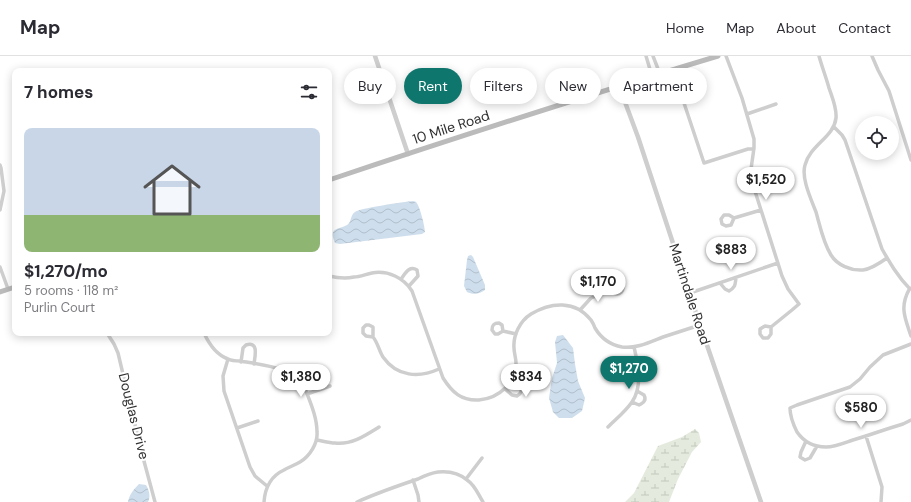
<!DOCTYPE html>
<meta charset="utf-8">
<style>
body{margin:0;font-family:"DM Sans",sans-serif;background:#f2f2f3;color:#2b2b33;height:100vh;display:flex;flex-direction:column;font-size:15px;white-space:nowrap}
*{box-sizing:border-box;margin:0}
p{font-size:13px;color:#7c7c81}
.icon{flex:none;width:22px;height:22px;fill:none;stroke:currentColor;stroke-width:2;stroke-linecap:round;stroke-linejoin:round}
.map{position:relative;flex:1;overflow:hidden}
.details{position:absolute;left:12px;top:12px;width:320px;height:268px;display:flex;flex-direction:column;background:#fff;border-radius:8px;box-shadow:0 2px 10px #0003}
.details>*{flex:none}
.guide{position:absolute;left:344px;top:12px;width:380px;height:36px;display:flex;gap:8px}
.controls{position:absolute;left:855px;top:60px;display:grid;gap:8px}
.controls a{display:grid;place-items:center;width:44px;height:44px;border-radius:50%;background:#fff;box-shadow:0 2px 10px #0003;font-size:20px}
.price{position:absolute;translate:-50% -34px;padding:0 9px;border-radius:14px;background:#fff;color:#222;font-size:13px;line-height:26px;filter:drop-shadow(0 1px 2px #0008)}
.price::after{content:'';position:absolute;left:50%;top:24px;width:12px;height:9px;margin-left:-6px;background:inherit;clip-path:polygon(0 0,100% 0,50% 100%)}
.price.current{background:#0f766e;color:#fff}
ul{padding:0;list-style:none}
li{display:grid;align-content:center;gap:8px;height:212px;padding:0 12px}
li+li{border-top:1px solid #e1e1e2}
li span{display:grid;place-items:center;height:124px;border-radius:8px;color:#555}
li>.icon{margin-inline-start:auto}
span .icon{width:72px;height:72px;fill:#fffc;stroke-width:1}
li b{font-size:17px}
h2{display:flex;justify-content:space-between;align-items:center;height:48px;padding:0 12px;font-size:17px}
.pill{padding:0 14px;border-radius:18px;background:#fff;box-shadow:0 2px 10px #0003;font-size:14px;line-height:36px}
.pill.current{background:#0f766e;color:#fff}
header{display:flex;align-items:center;gap:24px;box-sizing:border-box;height:56px;padding:0 20px;background:#fff;border-bottom:1px solid #e1e1e2}
header strong{font-size:19px}
nav{display:flex;gap:22px;margin-inline-start:auto;font-size:14px}
.map>svg:first-child{display:block}
.wetland{fill:url(#wetland-marsh)}
.water{fill:url(#water-waves)}
.lines{fill:none;stroke-linecap:round;stroke-linejoin:round}
.minor{stroke:#cecece;stroke-width:3.5}
.tertiary{stroke:#cecece;stroke-width:4.5}
.secondary{stroke:#bbb;stroke-width:5}
.labels{text-anchor:middle;stroke-width:4;stroke-linejoin:round;paint-order:stroke}
.street-label{font-size:14px;fill:#313131;stroke:#fff}
</style>
<header>
<strong>Map</strong>
<nav><a>Home</a><a>Map</a><a>About</a><a>Contact</a></nav>
</header>
<div class="map">
<svg width="911" height="446" viewBox="0 0 911 446">
<defs>
<pattern id="wetland-marsh" width="20" height="14" patternUnits="userSpaceOnUse"><rect width="20" height="14" fill="#e4eadd"/><path d="M1 5h8M5 5V1M11 12h8M15 12V8" fill="none" stroke="#c4c9be"/></pattern>
<pattern id="water-waves" width="16" height="10" patternUnits="userSpaceOnUse"><rect width="16" height="10" fill="#cedeec"/><path d="M0 5q4-4 8 0t8 0" fill="none" stroke="#b1bfcb"/></pattern>
</defs>
<rect width="100%" height="100%" fill="#fff"/>
<!-- wetland -->
<path class="wetland" d="M695,373L699,377L701,386L692,396L678,423L669,446H625L634,437L658,390L682,381Z"/>
<!-- water -->
<path class="water" d="M413,145C414,145 415,146 416,146C420,150 425,171 425,176L422,178L340,188L335,187C328,171 338,174 347,169C352,166 350,159 355,156C360,152 404,146 413,145Z
M471,199L473,201L485,229V234C480,238 473,239 467,236L464,230L467,204L468,200Z
M563,279L573,292L575,308L578,325L585,342L582,355L572,362H559L553,356L549,342L552,322L557,307L555,286L557,280Z
M139,428L146,429C149,434 151,440 148,446H128C129,439 134,433 139,428Z"/>
<g class="lines">
<!-- minor -->
<path class="minor" d="M646,0L652,20
M653,0L660,18
M726,0L742,42L754,83V92L751,113L754,132L782,220L788,233L799,248L792,254L771,271L765,270L760,273V278L763,282H768L771,278V271
M819,0C822,11 826,21 829,32C832,41 837,52 836,62C834,81 810,89 805,109C801,122 811,143 816,156C820,170 823,186 831,199C837,209 851,215 863,214C871,213 880,207 887,202
M872,0L878,14L889,35L911,104
M673,14L704,107L748,93H754
M747,58L776,48
M834,71L842,79L845,84L882,193C890,207 898,221 910,233
M0,109L1,112L4,135L0,154
M734,162L729,159H724L721,163L722,168L726,170L731,169L734,162L761,154
M0,211L8,233
M329,220C337,222 346,223 354,221C360,221 366,218 372,217C388,214 404,222 412,235L443,322C452,336 461,345 479,344C500,342 515,327 516,307C516,302 514,297 514,292C513,279 520,265 531,258C551,246 575,244 591,264C593,267 594,269 595,272C601,282 611,289 622,291C636,293 650,286 663,281C675,277 688,273 700,269
M401,223C405,218 409,209 417,214L418,220L409,230
M611 232a6 6 0 1 1 12 0a6 6 0 1 1-12 0Z
M720,227L725,233L729,235C736,231 735,228 736,222
M910,232C899,251 905,262 911,280
M690,237L778,207
M580,254L591,242L611,234
M366,269H369L373,271V281L366,280L363,277V272Z
M503,275L502,269L499,267C494,267 492,269 492,274L495,278H498L503,275L516,278
M107,277L114,288L118,297L141,394L155,446
M204,277C209,288 217,299 228,303C232,305 236,305 240,305C262,309 297,311 306,335C311,348 317,362 317,376C318,387 310,400 300,406C295,409 289,411 284,414C271,420 265,432 264,446
M373,281C378,287 379,295 383,301C397,321 419,322 439,313
M911,288L883,299L870,311L860,323L850,331L797,349L790,352C790,361 793,368 797,376C804,386 814,391 826,391C835,391 844,387 853,384C870,379 886,373 903,368L911,364
M228,303L223,320L224,335L250,411L255,420L267,430
M241,306L243,292L246,289C259,285 255,300 254,308
M505,333L512,339L517,340C527,334 517,328 511,324
M307,338L330,330
M632,346L639,349L641,348C645,346 646,343 644,339L637,335
M608,371C616,363 625,356 632,346C643,330 638,308 634,291
M237,372L258,365
M866,380L882,431L881,446
M317,384C323,385 329,387 335,387C352,389 366,379 379,371
M806,385L801,396L800,401L805,404L810,402L817,390
M466,423L482,402
M413,424L418,439L419,446
M357,446C377,437 397,430 418,423C424,420 431,417 438,416C448,415 459,417 467,424C475,429 478,438 483,446"/>
<!-- tertiary -->
<path class="tertiary" d="M375,0L408,98
M619,30L638,81L699,266L761,446"/>
<!-- secondary -->
<path class="secondary" d="M329,124C458,81 588,39 718,0
M0,236L15,231"/>
</g>
<g class="labels">
<!-- street labels -->
<g class="street-label">
<text transform="translate(451 71) rotate(-18)" y="5">10 Mile Road</text>
<text transform="translate(690 238) rotate(72)" y="5">Martindale Road</text>
<text transform="translate(134 360) rotate(76)" y="5">Douglas Drive</text>
</g>
</g>
</svg>
<div class="controls">
<a><svg class="icon" aria-label="locate" viewBox="0 0 24 24"><circle cx="12" cy="12" r="6"/><path d="M12 2v4M12 18v4M2 12h4M18 12h4"/></svg></a>
</div>
<b class="price" style="left:766px;top:145px">$1,520</b>
<b class="price" style="left:731px;top:215px">$883</b>
<b class="price" style="left:598px;top:247px">$1,170</b>
<b class="price current" style="left:629px;top:334px">$1,270</b>
<b class="price" style="left:301px;top:342px">$1,380</b>
<b class="price" style="left:526px;top:342px">$834</b>
<b class="price" style="left:861px;top:373px">$580</b>
<div class="guide">
<a class="pill">Buy</a>
<a class="pill current">Rent</a>
<a class="pill">Filters</a>
<a class="pill">New</a>
<a class="pill">Apartment</a>
</div>
<section class="details">
<h2>7 homes<svg class="icon" aria-label="filters" viewBox="0 0 24 24"><path d="M4 7h16M4 17h16"/><circle cx="9" cy="7" r="2"/><circle cx="15" cy="17" r="2"/></svg></h2>
<ul>
<li><span style="background:linear-gradient(#c9d6e8 70%,#8fb573 0)"><svg class="icon" aria-label="home" viewBox="0 0 24 24"><path d="M3 11l9-7 9 7M6 9v11h12V9"/></svg></span><div><b>$1,270/mo</b><p>5 rooms · 118 m²</p><p>Purlin Court</p></div></li>
</ul>
</section>
</div>
